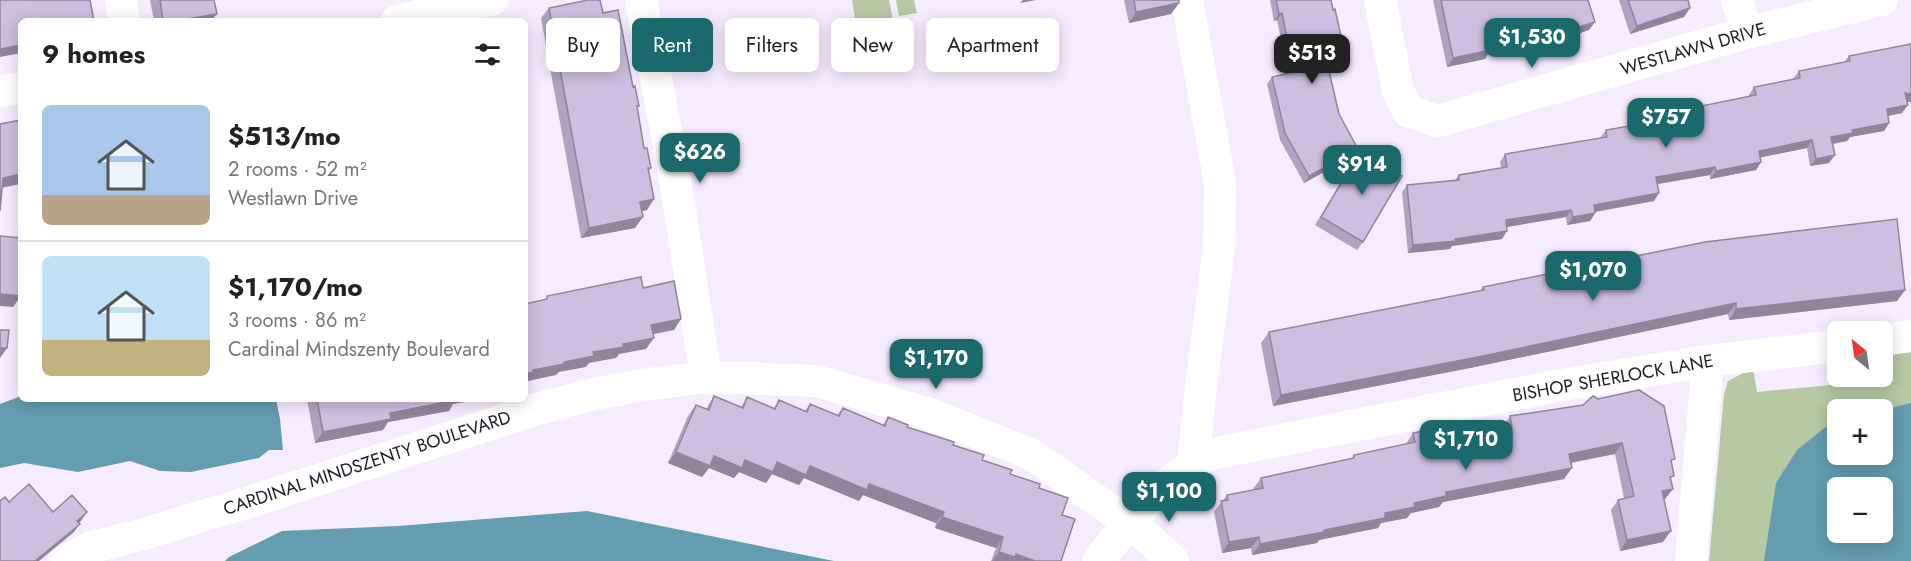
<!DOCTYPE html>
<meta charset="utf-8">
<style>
body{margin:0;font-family:Jost,sans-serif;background:#f6f6f6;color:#222;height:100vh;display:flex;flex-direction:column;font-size:22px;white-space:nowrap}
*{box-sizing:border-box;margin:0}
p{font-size:20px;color:#767676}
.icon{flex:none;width:33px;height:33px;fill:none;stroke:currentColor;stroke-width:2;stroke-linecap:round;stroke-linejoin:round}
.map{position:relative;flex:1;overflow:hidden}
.sheet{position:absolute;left:18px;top:18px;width:510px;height:384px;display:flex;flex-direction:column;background:#fff;border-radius:9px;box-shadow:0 3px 15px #0003}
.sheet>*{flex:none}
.hud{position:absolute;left:546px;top:18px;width:570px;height:54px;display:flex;gap:12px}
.needle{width:39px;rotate:331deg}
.buttons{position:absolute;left:1827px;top:321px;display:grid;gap:12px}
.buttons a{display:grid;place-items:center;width:66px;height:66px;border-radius:9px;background:#fff;box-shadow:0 3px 15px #0003;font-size:30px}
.price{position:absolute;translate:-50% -51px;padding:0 14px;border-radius:12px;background:#1c696d;color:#fff;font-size:20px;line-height:39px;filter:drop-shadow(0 2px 3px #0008)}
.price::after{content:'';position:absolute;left:50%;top:36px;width:18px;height:14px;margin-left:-9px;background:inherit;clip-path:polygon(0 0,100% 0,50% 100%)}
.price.active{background:#222;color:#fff}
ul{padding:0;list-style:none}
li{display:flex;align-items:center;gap:18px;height:150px;padding:0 24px}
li+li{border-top:2px solid #e0e0e0}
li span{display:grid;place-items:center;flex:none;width:168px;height:120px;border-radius:9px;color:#555}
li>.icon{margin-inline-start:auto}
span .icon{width:72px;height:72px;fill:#fffc;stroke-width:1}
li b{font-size:26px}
h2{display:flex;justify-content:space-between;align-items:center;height:72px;padding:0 24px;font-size:26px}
.chip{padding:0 21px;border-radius:9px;background:#fff;box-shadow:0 3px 15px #0003;font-size:21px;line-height:54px}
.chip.active{background:#1c696d;color:#fff}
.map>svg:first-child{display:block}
.green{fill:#b6c8a4;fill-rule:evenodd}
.water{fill:#649cb0;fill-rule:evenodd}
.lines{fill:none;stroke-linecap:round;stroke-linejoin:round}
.minor{stroke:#fff;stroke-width:32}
.wall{fill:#afa4c0}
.shaded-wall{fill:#8f869c}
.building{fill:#ccbfdf;stroke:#8f869c;stroke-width:1.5}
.labels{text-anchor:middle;stroke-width:4.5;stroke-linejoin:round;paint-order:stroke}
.street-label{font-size:18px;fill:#221c27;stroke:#fdfdfd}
</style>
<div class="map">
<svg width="1911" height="561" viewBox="0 0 1911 561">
<rect width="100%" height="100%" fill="#f6ecff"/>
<!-- green -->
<path class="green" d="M852,0H889L893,20L856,26Z
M896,0H914L917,13L899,16Z
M1911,350V561H1709L1724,394L1728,381L1753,368L1757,392L1852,383V377L1882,376L1883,352ZM1838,410H1882V454H1838ZM1838,488H1882V532H1838Z"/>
<!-- water -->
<path class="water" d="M21,396V399H276L280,419L283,450H269L259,458L191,472L160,471L130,461L78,472L24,463L0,468V404Z
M1911,403V561H1764L1776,483L1797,450L1832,422L1837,421L1838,454H1882L1883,410ZM1838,488H1882V532H1838Z
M587,511L834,561H225L229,557L282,531L398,526Z"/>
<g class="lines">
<!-- minor -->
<path class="minor" d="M121,0L124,21
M641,0L674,173L706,377
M1187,0L1220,183L1219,248L1201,387L1193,463
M1380,0L1398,91L1409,112L1438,121L1746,33L1882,0
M1737,0L1746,33
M397,21L492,0
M0,91L21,88
M1882,340L1911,336
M65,561L89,548L140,535L259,499L537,409L594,394L642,385L706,377L817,381L927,413L1031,454L1109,509L1130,521L1173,561
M1098,561C1131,520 1163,478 1211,454L1556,386L1708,361L1838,346
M1691,561L1708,361"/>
</g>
<!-- wall -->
<path class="wall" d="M150,0H214L211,21H154Z
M1124,0H1179V3L1171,14L1129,23Z
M1270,0H1331L1340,61L1328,64L1339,114L1353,156L1304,183L1280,140L1267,84L1272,77L1288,73L1277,20L1274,21Z
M1433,0H1588L1589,30L1546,44L1545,41L1487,55L1485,59L1447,67Z
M1619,0H1688L1690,8L1684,17L1630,34Z
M549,8L603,13L633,87L639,106L637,108L644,148L651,168L649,171L647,210L642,211L635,228L581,238L541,18Z
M1911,44V102H1907L1902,113L1888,116L1889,123L1884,131L1850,137L1847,141L1833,144L1829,163L1810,166L1807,148L1760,157L1761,162L1756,170L1710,179V175L1658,184L1654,201L1595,212V213L1590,221L1567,225L1566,217L1507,227L1502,239L1452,246L1450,249L1408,253L1402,192L1407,185L1455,180L1459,175L1501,168L1500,162L1505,154L1600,138L1606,130L1647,123L1652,116L1749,97V95L1754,87L1793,79L1799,71L1844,62L1849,56Z
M1360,151L1363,242L1357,250L1315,225Z
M1483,287L1905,290L1897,301L1729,320L1728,314L1470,368L1273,406L1261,343L1269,332L1480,291Z
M714,396L741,407L747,397L774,408L779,400L805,411L810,404L837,415L843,408L883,425L888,417L907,427L953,445L1039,488L1062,515L1061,561H991L996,548L935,528L936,523L863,495L859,501L804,478L799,485L772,474L766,483L739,472L734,478L709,468L702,477L668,463L688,416L696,405L706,409Z
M307,399H479L453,404L449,411L388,422L383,430L315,443Z
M1583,405L1672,463L1671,481L1665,499L1664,500L1663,542L1620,551L1611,510L1618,500L1624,498L1615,454L1571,463L1564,479L1443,502L1439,507L1411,513L1407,518L1381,523L1378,528L1319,540L1317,543L1252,555L1251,548L1222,553L1214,512L1227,495L1253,490V489L1261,478L1351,459L1354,455L1406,444L1413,433L1451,437L1503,428V427L1510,416Z"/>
<!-- shaded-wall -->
<path class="shaded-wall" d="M1023,0H1036L1020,3Z
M1179,3L1171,14L1129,23L1136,12Z
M1690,8L1684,17L1630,34L1637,26Z
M1282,13L1277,20L1274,21L1279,14Z
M217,14L211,21H175Z
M1595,22L1589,30L1546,44L1553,35Z
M1552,32L1545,41L1487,55L1485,59L1447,67L1453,58L1490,47Z
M21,45V53L0,57V49Z
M1345,54L1340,61L1321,65L1326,58Z
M1905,93L1911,94V102L1900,100Z
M1908,105L1902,113L1881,117L1887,109Z
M1889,123L1884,131L1850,137L1847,141L1826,145L1831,137L1852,130Z
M1812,140L1807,148L1753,159L1759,151Z
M1358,149L1353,156L1304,183L1309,176Z
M1835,155L1829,163L1810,166L1816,159Z
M1761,162L1756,170L1710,179L1716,171Z
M1715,167L1710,175L1651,185L1656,177Z
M21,174V184L0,188L3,178Z
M1659,193L1654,201L1588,213L1594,205Z
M654,199L647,210L633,213L640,202Z
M1571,210L1566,217L1500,228L1506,220Z
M1595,213L1590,221L1567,225L1573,217Z
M643,217L635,228L581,238L589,228Z
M1507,231L1502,239L1452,246L1450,249L1408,253L1413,245Z
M1905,290L1897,301L1729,320L1736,309Z
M0,294L21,296L13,307L0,306Z
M1736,303L1728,314L1470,368L1273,406L1281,395Z
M681,319L674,330L644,336L651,325Z
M654,338L646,349L619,354L616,358L589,363L586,367L559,372L556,375L528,381L525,384V374L533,370L623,344Z
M0,348H7L0,358Z
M452,399H479L453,404L449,411L388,422L383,430L315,443L323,432L390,413Z
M1622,443L1615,454L1562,464L1569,454Z
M676,452L810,466L869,484L944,512L936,523L863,495L859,501L804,478L799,485L772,474L766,483L739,472L734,478L709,468L702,477L668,463Z
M1572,468L1564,479L1443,502L1439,507L1411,513L1407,518L1381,523L1378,528L1319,540L1317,543L1252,555L1260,544L1324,530L1385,513L1446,492Z
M1673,489L1665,499L1655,502L1662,491Z
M87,512L81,521L71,530L77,521Z
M942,517L1003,537L996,548L935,528Z
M80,524L74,532L39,561H35Z
M1671,531L1663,542L1620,551L1627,540Z
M1259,537L1251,548L1222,553L1229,542Z
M999,552L1016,554L1035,561H992Z"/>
<!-- building -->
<path class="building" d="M0,0H90L94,21H21V45L0,49Z
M160,0H214L217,14L175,21H163Z
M588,0H600L603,13L618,10L633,87L635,86L639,106H637L644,148H647L651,168H648L654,199L640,202L643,217L589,228L549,8Z
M1134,0H1179V3L1136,12Z
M1276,0H1331L1333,10L1335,9L1345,54L1326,58L1339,114L1358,149L1309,176L1285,133L1272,77L1294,72L1282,13L1279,14Z
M1441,0H1588L1595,22L1553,35L1552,32L1490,47L1491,50L1453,58Z
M1628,0H1688L1690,8L1637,26Z
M1911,44V94L1905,93L1908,105L1887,109L1889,123L1852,130L1853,133L1831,137L1835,155L1816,159L1812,140L1759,151L1761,162L1716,171L1715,167L1656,177L1659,193L1594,205L1595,213L1573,217L1571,210L1506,220L1507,231L1455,239L1456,241L1413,245L1407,185L1459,180V175L1507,167L1505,154L1607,137L1606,130L1653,122L1652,116L1756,95L1754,87L1800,78L1799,71L1850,61L1849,56Z
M21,120V174L3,178L0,211V124Z
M1360,151L1402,176L1363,242L1321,217Z
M1897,219L1905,290L1736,309V303L1478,357L1281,395L1269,332L1484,290L1483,287L1705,242Z
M0,236L21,238V296L0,294Z
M641,277L643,288L674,281L681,319L651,325L654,338L623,344L624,347L593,352L594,356L564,362V364L533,370L534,372L525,374V304L547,299V296Z
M0,330H9L7,348H0Z
M1639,390L1664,406L1675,459L1671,460L1674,476L1670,477L1673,489L1662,491L1671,531L1627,540L1618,500L1634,496L1622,443L1569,454L1572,468L1446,492V496L1414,503L1415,507L1385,513V518L1324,530V532L1260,544L1259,537L1229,542L1221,501L1228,500L1227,495L1263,488L1261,478L1354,458V455L1415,442L1413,433L1449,426L1451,437L1512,427L1510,416L1583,405L1593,396L1598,399Z
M714,396L743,408L747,397L775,409L779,400L807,412L810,404L839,416L843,408L885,426L888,417L908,425L907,427L954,442L953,445L984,455L982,460L1012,470L1010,474L1040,484L1039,488L1068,498L1062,515L1075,519L1061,561H1035L1016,554L1015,557L999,552L1003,537L942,517L944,512L869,484L867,490L810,466L806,475L777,462L773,472L745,460L742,468L714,456L710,466L676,452L696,405L709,410Z
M317,399H456V400L390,413L391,419L323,432Z
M29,484L53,512L72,495L87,512L77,521L80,524L35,561H0V501L5,497L9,502Z"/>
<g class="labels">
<!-- street labels -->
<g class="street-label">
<text transform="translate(1693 49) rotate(-16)" y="6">WESTLAWN DRIVE</text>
<text transform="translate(1613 378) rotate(-10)" y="6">BISHOP SHERLOCK LANE</text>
<text transform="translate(367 463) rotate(-18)" y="6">CARDINAL MINDSZENTY BOULEVARD</text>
</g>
</g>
</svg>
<div class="buttons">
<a><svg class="needle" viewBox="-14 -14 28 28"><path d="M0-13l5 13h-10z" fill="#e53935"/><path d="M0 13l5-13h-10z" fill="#767676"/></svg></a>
<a>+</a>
<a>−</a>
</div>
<b class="price" style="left:1532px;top:69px">$1,530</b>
<b class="price active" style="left:1312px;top:85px">$513</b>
<b class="price" style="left:1666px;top:149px">$757</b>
<b class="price" style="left:700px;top:184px">$626</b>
<b class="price" style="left:1362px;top:196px">$914</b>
<b class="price" style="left:1593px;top:302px">$1,070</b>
<b class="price" style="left:936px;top:390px">$1,170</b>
<b class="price" style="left:1466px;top:471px">$1,710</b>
<b class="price" style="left:1169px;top:523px">$1,100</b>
<div class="hud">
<a class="chip">Buy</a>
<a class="chip active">Rent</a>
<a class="chip">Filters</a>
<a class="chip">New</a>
<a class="chip">Apartment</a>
</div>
<section class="sheet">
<h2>9 homes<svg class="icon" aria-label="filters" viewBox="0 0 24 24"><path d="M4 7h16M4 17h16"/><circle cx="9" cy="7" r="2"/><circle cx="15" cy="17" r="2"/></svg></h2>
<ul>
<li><span style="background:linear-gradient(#a9c7e8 75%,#b9a48a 0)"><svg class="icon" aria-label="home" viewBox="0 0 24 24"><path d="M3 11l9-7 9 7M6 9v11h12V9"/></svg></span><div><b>$513/mo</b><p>2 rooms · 52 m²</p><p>Westlawn Drive</p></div></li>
<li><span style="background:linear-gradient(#bfe0f5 70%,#c2b280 0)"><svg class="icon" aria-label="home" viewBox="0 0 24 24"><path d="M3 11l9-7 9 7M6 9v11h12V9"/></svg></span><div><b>$1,170/mo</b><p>3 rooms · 86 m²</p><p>Cardinal Mindszenty Boulevard</p></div></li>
</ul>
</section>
</div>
